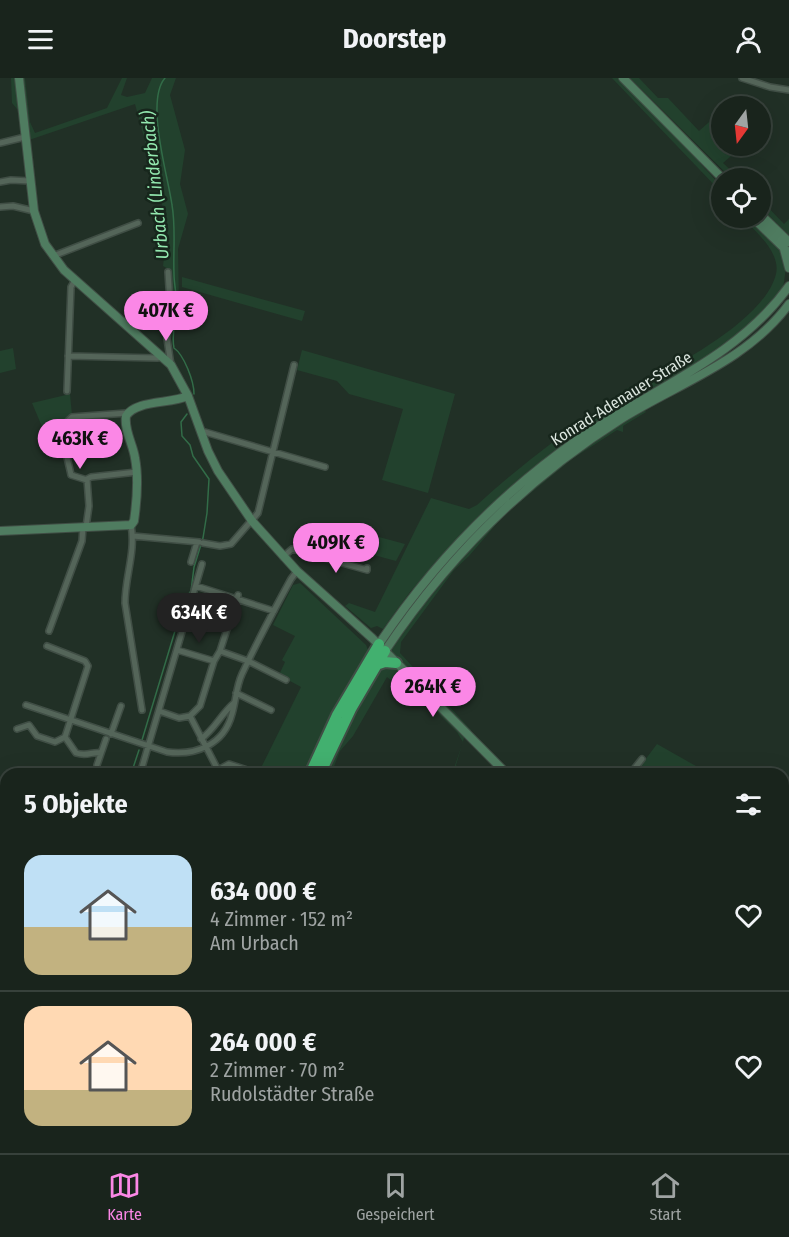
<!DOCTYPE html>
<html lang="de">
<meta charset="utf-8">
<style>
body{margin:0;font-family:"Fira Sans Condensed",sans-serif;background:#222c25;color:#f1f3f6;height:100vh;display:flex;flex-direction:column;font-size:22px;white-space:nowrap}
*{box-sizing:border-box;margin:0}
p{font-size:20px;color:#9fa4a3}
.icon{flex:none;width:33px;height:33px;fill:none;stroke:currentColor;stroke-width:2;stroke-linecap:round;stroke-linejoin:round}
.map{position:relative;flex:1;overflow:hidden}
.panel{position:absolute;left:0px;top:690px;width:789px;height:386px;display:flex;flex-direction:column;background:#19241c;border-radius:18px 18px 0 0;box-shadow:0 6px 24px #0002,0 0 0 2px #37413b}
.panel>*{flex:none}
.needle{width:39px;rotate:195deg}
.tools{position:absolute;left:711px;top:18px;display:grid;gap:12px}
.tools a{display:grid;place-items:center;width:60px;height:60px;border-radius:50%;background:#19241c;box-shadow:0 6px 24px #0002,0 0 0 2px #37413b;font-size:30px}
.price{position:absolute;translate:-50% -51px;padding:0 14px;border-radius:21px;background:#fb87e6;color:#111;font-size:20px;line-height:39px;filter:drop-shadow(0 2px 3px #0008)}
.price::after{content:'';position:absolute;left:50%;top:36px;width:18px;height:14px;margin-left:-9px;background:inherit;clip-path:polygon(0 0,100% 0,50% 100%)}
.price.active{background:#222;color:#fff}
ul{padding:0;list-style:none}
li{display:flex;align-items:center;gap:18px;height:150px;padding:0 24px}
li+li{border-top:2px solid #37413b}
li span{display:grid;place-items:center;flex:none;width:168px;height:120px;border-radius:18px;color:#555}
li>.icon{margin-inline-start:auto}
span .icon{width:72px;height:72px;fill:#fffc;stroke-width:1}
li b{font-size:26px}
h2{display:flex;justify-content:space-between;align-items:center;height:72px;padding:0 24px;font-size:26px}
header{display:flex;justify-content:space-between;align-items:center;height:78px;padding:0 24px;background:#19241c;font-size:27px;font-weight:700}
.dock{display:flex;justify-content:space-around;align-items:center;height:84px;border-top:2px solid #37413b;background:#19241c;font-size:16px;color:#9fa4a3}
.dock a{display:grid;justify-items:center;gap:3px}
.dock .active{color:#fb87e6}
.map>svg:first-child{display:block}
.green{fill:#22412d}
.lines{fill:none;stroke-linecap:round;stroke-linejoin:round}
.stream{stroke:#326c48;stroke-width:1.5}
.street-casing{stroke:#404e45;stroke-width:8}
.secondary-casing{stroke:#404e45;stroke-width:10}
.highway-casing{stroke:#404e45;stroke-width:14}
.street{stroke:#546559;stroke-width:5}
.secondary{stroke:#4f7c60;stroke-width:8}
.highway{stroke:#42b06f;stroke-width:10}
.labels{text-anchor:middle;stroke-width:5;stroke-linejoin:round;paint-order:stroke}
.street-label{font-size:16px;fill:#dce6df;stroke:#17261c}
.water-label{font-size:18px;font-style:italic;fill:#93e8af;stroke:#17261c}
</style>
<header><svg class="icon" aria-label="menu" viewBox="0 0 24 24"><path d="M4 6h16M4 12h16M4 18h16"/></svg>Doorstep<svg class="icon" aria-label="person" viewBox="0 0 24 24"><circle cx="12" cy="8" r="4"/><path d="M4 21q1-7 8-7t8 7"/></svg></header>
<div class="map">
<svg width="789" height="1075" viewBox="0 0 789 1075">
<rect width="100%" height="100%" fill="#213026"/>
<!-- green -->
<path class="green" d="M11,0H25L30,44L35,55L107,30L122,0H127L121,17L127,19L145,15L152,0H176L170,17L185,72L180,106L188,136L178,171L179,227L184,243L169,245L173,226L170,192L163,188L168,149L135,26L29,62L24,29L17,31L12,25Z
M612,0H619L696,77L700,85L721,108V114Z
M630,0H639L658,20H668L699,53L717,37L721,41L722,68H730L731,78L723,85L739,100H731Z
M761,122L784,146L789,141V157L761,130Z
M743,140H748L780,173L786,190L783,210L756,243L708,280L629,325L577,359L436,485L410,514L383,551L377,548L371,550L345,528L349,525L375,534L431,420L469,431L477,427C516,391 558,359 602,329C612,322 621,313 632,308C638,305 646,303 653,299C689,281 766,238 776,196C781,175 756,154 743,140Z
M182,199L305,233L302,243L182,209Z
M13,270L16,291L0,295V273Z
M302,272L455,316L428,415L382,402L403,331L349,316L337,303L297,292Z
M70,316L72,337L62,346L61,355L46,358L32,325Z
M644,332L646,334L623,348V354L617,352L572,381L504,437L469,478L454,492L401,564L400,575L471,652L464,660L456,687L459,692L457,696H452L463,664L457,654L431,628L425,623L411,619L387,599L353,658L340,673L331,696H324L396,562L428,518L490,449L561,386L615,349Z
M338,448L405,466L396,483L333,466Z
M300,505L366,567L368,572L307,696H258L301,609L279,597L285,584L282,582L295,558L273,547L293,507Z
M657,666L710,696L645,695V693L639,690Z"/>
<g class="lines">
<!-- stream -->
<path class="stream" d="M165,0C145,23 168,98 172,127C176,150 173,173 174,196C174,207 177,218 177,228C176,243 171,255 174,270C184,277 194,303 194,316
M142,662L178,543L184,534L185,521L191,513L194,489L203,460L207,435L209,401L193,378L190,367L182,358L181,344L187,336
M131,696L139,672
M0,924L6,915
M0,930H1
M5,932H6
M783,964L789,946"/>
<defs>
<path id="street" d="M742,0L770,9L789,12
M0,65L25,59
M0,104L11,102L30,103
M0,129L13,128L34,133
M53,178L138,145
M168,194L170,225L167,261L171,287
M68,278L157,280L163,279
M67,313L71,209L75,202
M201,355L205,354L325,389
M87,402L71,397C68,380 56,350 72,339L127,335
M131,447C136,474 125,498 125,525L142,632
M86,449L89,428L87,401L91,399L137,394
M133,458L199,464
M203,465L220,468L231,466L258,435L294,287
M283,479L292,471L367,492V490
M191,484L197,464
M196,508L274,533
M49,553L82,463L83,449
M177,572L214,583
M220,573L248,583L286,602
M236,615L271,632
M26,627L167,674C195,678 224,667 232,636C236,623 236,609 242,596C257,564 274,532 291,501L297,493
M159,633L179,640L190,638L200,628L214,583L220,573L238,517
M190,638L218,692L229,686L259,696
M17,651L29,647L37,658L55,664L65,659L88,588L85,583L47,568
M111,656L121,628
M65,659L76,675C88,679 92,673 101,675
M201,661C215,651 221,636 234,625
M97,687L106,661
M140,696L202,486
M630,696L642,681
M783,918L789,916
M783,995L789,997"/>
<path id="secondary" d="M19,0L34,133L45,166L64,192L171,287L188,318L208,373L218,393L252,443L297,493L372,560L507,696
M623,0L722,100
M760,136L789,164
M753,140L789,175
M784,171L789,190
M0,453L131,447L134,443C137,422 139,401 135,380C133,366 124,353 126,338C136,322 170,326 188,318
M379,566C432,487 499,417 577,362C649,312 737,281 789,208
M385,573C447,480 526,401 621,341C679,305 747,283 789,226
M783,882L789,885"/>
<path id="highway" d="M376,587L385,584L396,585
M310,696L337,637L379,566
M320,696L351,631L385,573
M135,1075L138,1070"/>
</defs>
<!-- street casing -->
<use href="#street" class="street-casing"/>
<!-- secondary casing -->
<use href="#secondary" class="secondary-casing"/>
<!-- highway casing -->
<use href="#highway" class="highway-casing"/>
<!-- street -->
<use href="#street" class="street"/>
<!-- secondary -->
<use href="#secondary" class="secondary"/>
<!-- highway -->
<use href="#highway" class="highway"/>
</g>
<g class="labels">
<!-- street labels -->
<g class="street-label">
<text transform="translate(621 320) rotate(-32)" y="6">Konrad-Adenauer-Straße</text>
</g>
<!-- water labels -->
<g class="water-label">
<text transform="translate(155 107) rotate(-96)" y="6">Urbach (Linderbach)</text>
</g>
</g>
</svg>
<div class="tools">
<a><svg class="needle" viewBox="-14 -14 28 28"><path d="M0-13l5 13h-10z" fill="#e53935"/><path d="M0 13l5-13h-10z" fill="#9fa4a3"/></svg></a>
<a><svg class="icon" aria-label="locate" viewBox="0 0 24 24"><circle cx="12" cy="12" r="6"/><path d="M12 2v4M12 18v4M2 12h4M18 12h4"/></svg></a>
</div>
<b class="price" style="left:166px;top:264px">407K €</b>
<b class="price" style="left:80px;top:392px">463K €</b>
<b class="price" style="left:336px;top:496px">409K €</b>
<b class="price active" style="left:199px;top:566px">634K €</b>
<b class="price" style="left:433px;top:640px">264K €</b>
<section class="panel">
<h2>5 Objekte<svg class="icon" aria-label="filters" viewBox="0 0 24 24"><path d="M4 7h16M4 17h16"/><circle cx="9" cy="7" r="2"/><circle cx="15" cy="17" r="2"/></svg></h2>
<ul>
<li><span style="background:linear-gradient(#bfe0f5 60%,#c2b280 0)"><svg class="icon" aria-label="home" viewBox="0 0 24 24"><path d="M3 11l9-7 9 7M6 9v11h12V9"/></svg></span><div><b>634 000 €</b><p>4 Zimmer · 152 m²</p><p>Am Urbach</p></div><svg class="icon" aria-label="heart" viewBox="0 0 24 24"><path d="M12 20l-8-8c-3-5 5-10 8-4 3-6 11-1 8 4z"/></svg></li>
<li><span style="background:linear-gradient(#ffd9b3 70%,#c2b280 0)"><svg class="icon" aria-label="home" viewBox="0 0 24 24"><path d="M3 11l9-7 9 7M6 9v11h12V9"/></svg></span><div><b>264 000 €</b><p>2 Zimmer · 70 m²</p><p>Rudolstädter Straße</p></div><svg class="icon" aria-label="heart" viewBox="0 0 24 24"><path d="M12 20l-8-8c-3-5 5-10 8-4 3-6 11-1 8 4z"/></svg></li>
</ul>
</section>
</div>
<nav class="dock">
<a class="active"><svg class="icon" aria-label="map" viewBox="0 0 24 24"><path d="M3 6l6-2 6 2 6-2v14l-6 2-6-2-6 2zM9 4v14M15 6v14"/></svg>Karte</a>
<a><svg class="icon" aria-label="saved" viewBox="0 0 24 24"><path d="M7 4h10v16l-5-4-5 4z"/></svg>Gespeichert</a>
<a><svg class="icon" aria-label="home" viewBox="0 0 24 24"><path d="M3 11l9-7 9 7M6 9v11h12V9"/></svg>Start</a>
</nav>
